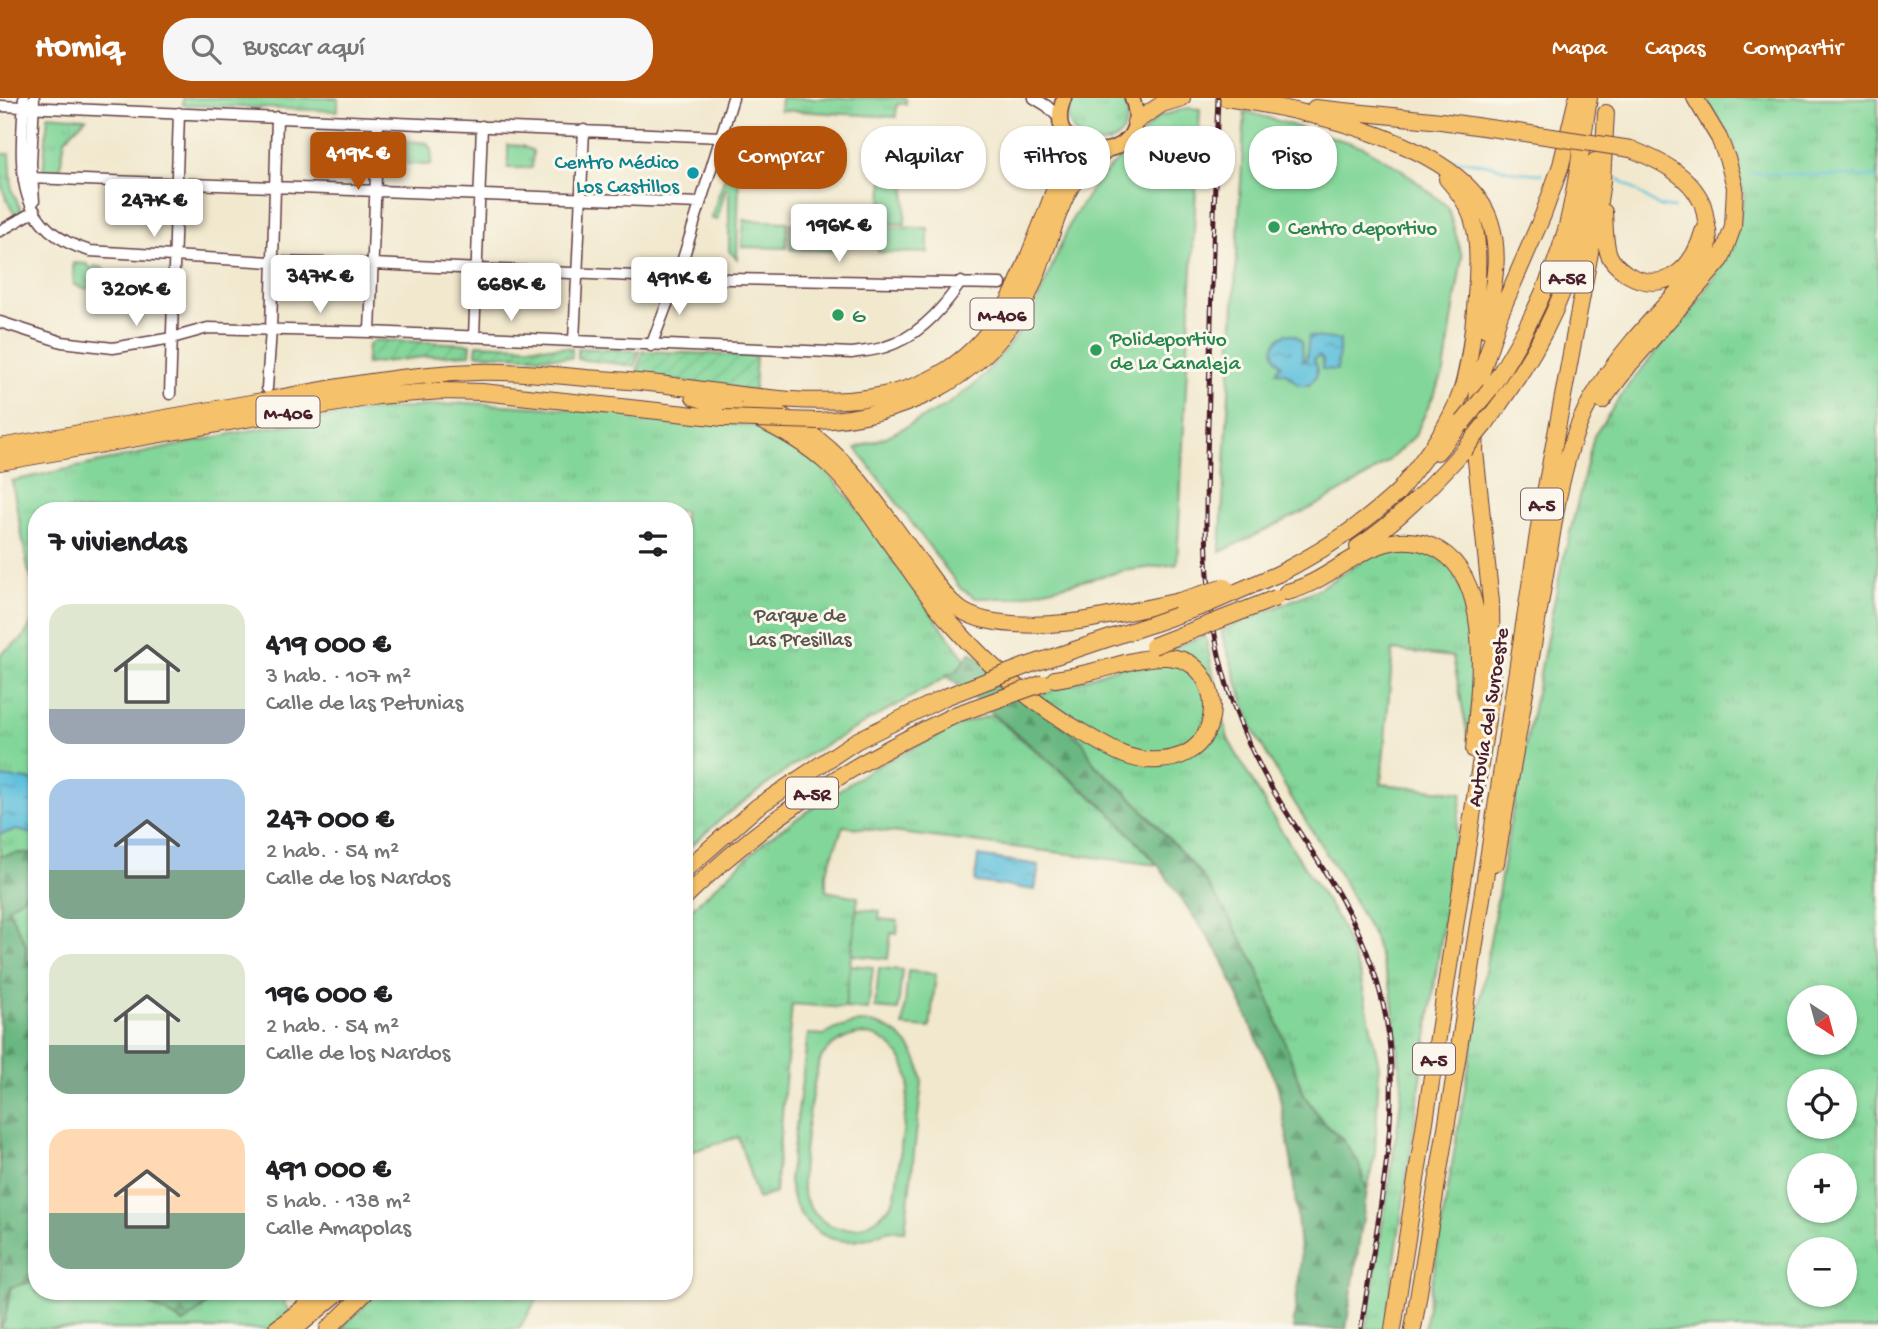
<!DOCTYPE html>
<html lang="es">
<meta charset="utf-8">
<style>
body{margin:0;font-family:"Gochi Hand",sans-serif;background:#f6f6f6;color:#202124;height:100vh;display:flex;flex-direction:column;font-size:26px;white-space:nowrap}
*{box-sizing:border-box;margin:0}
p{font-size:23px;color:#757577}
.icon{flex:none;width:38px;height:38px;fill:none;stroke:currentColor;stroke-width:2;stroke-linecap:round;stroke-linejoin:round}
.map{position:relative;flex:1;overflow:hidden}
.details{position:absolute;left:28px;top:404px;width:665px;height:798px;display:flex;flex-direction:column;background:#fff;border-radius:28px;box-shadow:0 2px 5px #0004}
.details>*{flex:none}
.banner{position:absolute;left:714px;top:28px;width:665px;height:63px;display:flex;gap:14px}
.needle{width:46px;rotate:144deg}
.tools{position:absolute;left:1787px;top:887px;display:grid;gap:14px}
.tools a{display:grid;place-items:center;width:70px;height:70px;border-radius:50%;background:#fff;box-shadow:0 2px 5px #0004;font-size:35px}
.price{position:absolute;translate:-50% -60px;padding:0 16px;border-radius:7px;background:#fff;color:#222;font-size:23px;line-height:46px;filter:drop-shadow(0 2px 4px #0008)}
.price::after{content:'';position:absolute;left:50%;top:42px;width:21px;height:16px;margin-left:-10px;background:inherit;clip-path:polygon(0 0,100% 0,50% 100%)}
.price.on{background:#b45309;color:#fff}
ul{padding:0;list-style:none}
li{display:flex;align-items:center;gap:21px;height:175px;padding:0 21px}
li span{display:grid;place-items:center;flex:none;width:196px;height:140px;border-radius:21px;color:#555}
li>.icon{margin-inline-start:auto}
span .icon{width:84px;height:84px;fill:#fffc;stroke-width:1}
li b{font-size:30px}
h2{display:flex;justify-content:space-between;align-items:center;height:84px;padding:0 21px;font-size:30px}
.pill{padding:0 24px;border-radius:28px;background:#fff;box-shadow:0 2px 5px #0004;font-size:24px;line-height:63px}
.pill.on{background:#b45309;color:#fff}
header{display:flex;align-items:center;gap:42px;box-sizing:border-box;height:98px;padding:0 35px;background:#b45309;color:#fff}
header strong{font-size:33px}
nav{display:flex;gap:38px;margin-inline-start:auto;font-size:24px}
.search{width:490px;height:63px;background:#f6f6f6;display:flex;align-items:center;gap:18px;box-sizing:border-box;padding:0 24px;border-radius:28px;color:#757577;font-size:26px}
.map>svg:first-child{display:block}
.grass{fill:url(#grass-tufts);stroke:#667a62;stroke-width:2;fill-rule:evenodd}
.forest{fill:url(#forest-firs);stroke:#5a6b56;stroke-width:2}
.garden{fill:url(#garden-furrows);stroke:#667a62;stroke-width:2}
.pitch{fill:#82d699;stroke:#667a62;stroke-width:2;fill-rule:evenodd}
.water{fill:url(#water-ripples);stroke:#547084;stroke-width:2}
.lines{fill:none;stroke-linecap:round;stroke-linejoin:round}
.stream{stroke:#5dc0dc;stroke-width:2.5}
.minor-casing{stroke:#633d43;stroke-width:13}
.major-casing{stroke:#633d43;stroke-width:17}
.highway-casing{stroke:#633d43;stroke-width:18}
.minor{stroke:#fff;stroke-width:10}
.major{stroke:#f5c16b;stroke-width:14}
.highway{stroke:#f5c16b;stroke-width:16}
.rail-casing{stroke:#4a1f2b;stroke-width:5}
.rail{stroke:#fbf7ec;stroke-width:2.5;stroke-dasharray:8;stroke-linecap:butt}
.highway-bridge-casing{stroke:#633d43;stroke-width:18;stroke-linecap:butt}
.highway-bridge{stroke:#f5c16b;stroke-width:16}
.culture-dot{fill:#0f9aa8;stroke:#fbf7ec;stroke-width:2.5}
.leisure-dot{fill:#2e9e5b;stroke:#fbf7ec;stroke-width:2.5}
.labels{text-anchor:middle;stroke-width:6;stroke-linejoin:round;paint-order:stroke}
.shield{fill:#fbf7ec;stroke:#7f6065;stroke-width:2}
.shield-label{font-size:19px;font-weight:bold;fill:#4a1f2b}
.culture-label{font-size:21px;fill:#0d838f;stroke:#fbf7ec;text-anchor:end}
.leisure-label{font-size:21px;fill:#27864d;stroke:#fbf7ec;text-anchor:start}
.park-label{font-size:21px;fill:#5b564c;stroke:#fbf7ec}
.street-label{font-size:21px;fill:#4a1f2b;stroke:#fbf7ec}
</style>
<header>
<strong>Homiq</strong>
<div class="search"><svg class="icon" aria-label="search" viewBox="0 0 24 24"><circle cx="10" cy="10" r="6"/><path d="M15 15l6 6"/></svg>Buscar aquí</div>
<nav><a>Mapa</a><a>Capas</a><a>Compartir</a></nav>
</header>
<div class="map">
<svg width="1878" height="1231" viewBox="0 0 1878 1231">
<defs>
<pattern id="grass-tufts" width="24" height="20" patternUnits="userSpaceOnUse" patternTransform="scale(1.75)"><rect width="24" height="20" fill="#82d699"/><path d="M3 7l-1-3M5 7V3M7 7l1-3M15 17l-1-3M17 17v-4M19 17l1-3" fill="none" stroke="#72b784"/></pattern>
<pattern id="forest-firs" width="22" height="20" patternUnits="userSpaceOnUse" patternTransform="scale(1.75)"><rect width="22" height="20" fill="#69b781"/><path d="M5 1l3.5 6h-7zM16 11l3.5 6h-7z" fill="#58946a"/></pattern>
<pattern id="garden-furrows" width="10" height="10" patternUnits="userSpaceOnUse" patternTransform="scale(1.75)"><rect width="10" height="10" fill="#82d699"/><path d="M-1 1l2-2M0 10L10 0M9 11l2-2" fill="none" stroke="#72b784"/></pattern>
<pattern id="water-ripples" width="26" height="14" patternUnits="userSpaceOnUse" patternTransform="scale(1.75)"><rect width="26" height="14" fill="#5dc0dc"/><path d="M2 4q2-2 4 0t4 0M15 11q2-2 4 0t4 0" fill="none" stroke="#4f9bb3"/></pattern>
</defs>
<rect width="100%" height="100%" fill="#fbf7ec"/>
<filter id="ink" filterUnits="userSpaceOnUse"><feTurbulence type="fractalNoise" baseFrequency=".0143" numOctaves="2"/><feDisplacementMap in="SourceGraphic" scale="14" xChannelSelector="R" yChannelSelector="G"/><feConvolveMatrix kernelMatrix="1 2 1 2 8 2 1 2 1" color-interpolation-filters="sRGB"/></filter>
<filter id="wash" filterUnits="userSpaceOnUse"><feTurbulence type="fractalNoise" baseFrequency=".00686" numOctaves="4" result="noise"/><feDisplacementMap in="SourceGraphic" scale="28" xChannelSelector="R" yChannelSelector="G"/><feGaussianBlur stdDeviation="1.57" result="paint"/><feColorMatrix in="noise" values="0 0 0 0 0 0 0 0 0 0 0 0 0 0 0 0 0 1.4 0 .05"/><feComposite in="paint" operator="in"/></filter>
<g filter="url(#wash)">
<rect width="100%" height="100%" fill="#f1e8cd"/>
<!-- grass -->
<path class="grass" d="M183,0H338V13L183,7Z
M781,0H906V6H897L896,19L780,12Z
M1074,0H1123C1128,8 1129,17 1126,27C1111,67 1050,38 1074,0Z
M1706,0H1878V1231H1424L1510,726L1560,475L1594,338L1630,285L1697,205L1733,150L1744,99L1734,51ZM1799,900H1844V945H1799ZM1799,984H1844V1029H1799ZM1799,1068H1844V1113H1799ZM1799,1152H1844V1197H1799Z
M48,17L86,20L65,41L59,76L43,75Z
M740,33L737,161L729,153V92L726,90L717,122L711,120Z
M406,43L428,45L429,50H432L431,67L406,66Z
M508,47L522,48L533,53L532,70H508Z
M0,56H10L12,92L23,116L16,118C0,94 0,84 0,56Z
M73,165L87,166L91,171L95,168L104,170L102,191H95L92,187L87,191L74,187Z
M468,305L603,313L766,329L819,363L871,428L909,485L965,561L957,573L806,658L727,716L684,754V413H37V495L28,471L12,383L236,335L365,313Z
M1422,450L1441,460L1454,473L1470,514L1475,567L1469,644L1453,559L1393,552L1381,686L1462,695L1385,1231H1366L1399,1019L1402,988L1391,892L1374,840L1343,782L1291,699L1252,630L1221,533L1316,492L1371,458L1387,451Z
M37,516V1194H294L283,1204L302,1231H0V556L22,541Z
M1205,538L1228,641L1272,718L1339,823L1360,877L1379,968L1375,1054L1367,1093L1358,1064L1343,1042L1323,1024L1304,997L1257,869L1230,821L1199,774L1133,701L1094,666L1083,644L1029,601Z
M992,617L1108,712L1158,767L843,728L826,775V793L858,799L845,910L792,906L775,1095L758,1101L738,1039L684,1056V818L768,740L869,672L961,626Z
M378,1194H546L537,1201L519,1231H341Z"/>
<!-- forest -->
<path class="forest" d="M971,554L1083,644L1094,666L1133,701L1199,774L1230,821L1257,869L1304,997L1323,1024L1343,1042L1358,1064L1367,1093L1346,1231H1293L1301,1162L1292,1066L1278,989L1221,858L1158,767L1108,712L946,577L957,573Z
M20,755L37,756V789L8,810L26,847V860L37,877V1183L11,1189L5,1222L0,1231V758Z
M127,1194H218L206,1207L184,1225Z"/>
<!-- garden -->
<path class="garden" d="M375,242L471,246L470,256L432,258L366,266L368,247Z
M477,246L572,250V260L476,256Z
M578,250L639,253L635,268L578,261Z
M643,253L756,258L754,293L636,278Z"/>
<!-- pitch -->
<path class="pitch" d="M1187,10L1200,11L1177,466L1123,473L1012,500H976L961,491L856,350L886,339L944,309L979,283L1030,221L1071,123L1095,86L1158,19Z
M1245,13L1364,49L1401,71L1448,109L1462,159L1444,274L1415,338L1386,365L1358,384L1313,409L1220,454Z
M883,77H906L905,126L882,125Z
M744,122L788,124L786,150L742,149Z
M791,125L841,126L840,153L790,151Z
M878,129L928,130V155L878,154Z
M857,811L880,813L879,821L898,823L897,836L891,835L888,861L852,857Z
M850,867L873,869L868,912L845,910Z
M879,870L902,872L898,912L875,910Z
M908,873L936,876L930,930L903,928Z
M859,924C894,925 920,949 922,985L905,1133C880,1130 885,1136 864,1141C823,1151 794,1121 789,1083L808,936L824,937L835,931ZM859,936C888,937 905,957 909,984L895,1099C877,1136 827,1144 807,1104C804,1098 802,1089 802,1083C802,1064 813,969 823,957C832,946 845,939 859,936Z"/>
<!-- water -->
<path class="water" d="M1287,236L1296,238L1302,244L1303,262L1306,263L1309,238L1340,242L1337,272L1322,271L1323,262L1319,258L1314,261L1317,269L1316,279L1309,287H1299L1285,275L1276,274L1281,267C1270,255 1271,242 1287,236Z
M0,679L37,683V737L17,732L0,736Z
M978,758L1039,767L1035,792L975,784Z"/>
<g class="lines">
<!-- stream -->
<path class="stream" d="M1448,61L1485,66L1516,74L1542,76
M1751,75L1878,79
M1619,81L1658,108L1674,110"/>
</g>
</g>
<g filter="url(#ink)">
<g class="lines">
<defs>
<path id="minor" d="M24,0C21,65 10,130 90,153L271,164L373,166L677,180L1001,186
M1034,0L1047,8L1060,21
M0,8L721,39
M31,80L700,105
M34,103L31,66L34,0
M0,133L35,113
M0,224L62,244L113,250L172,240L208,230L370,234L852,255C862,253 874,253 885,249C918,239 943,211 961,184
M370,234L378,24
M474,239L482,28
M574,243L584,32
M651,248L677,180L733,0
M267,290L271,231L277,19
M170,296L179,15"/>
<path id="major" d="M1064,0C1037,69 1158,71 1132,0"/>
<path id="highway" d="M1226,0C1299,11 1468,45 1491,126C1502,163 1491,195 1486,231
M1315,10L1441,23L1552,39
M1135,24L1162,6L1182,0
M1604,114C1605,127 1604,144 1609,157C1612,165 1620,171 1627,176C1665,198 1693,170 1703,134
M1490,291C1522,242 1550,189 1566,132C1577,89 1582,44 1589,0
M694,299C743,312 791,332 829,367C857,393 877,428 900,459C916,480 931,503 948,522C987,567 1034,607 1085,636C1109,650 1131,665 1159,662C1179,661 1197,653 1206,635C1213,621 1214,603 1208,588C1188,538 1128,566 1091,574C1079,577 1067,579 1055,581
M749,303C790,318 823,341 852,374C877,403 899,437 923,468C934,483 945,500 961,512C967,516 977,520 985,522C1050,536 1116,516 1179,503
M1602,303L1630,266L1721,162L1733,129L1735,89L1728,63L1719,40L1695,0
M819,323C901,318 978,284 1021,211C1030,196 1036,178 1042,162C1060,116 1062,84 1105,53
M1486,325C1520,278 1552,230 1569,174C1581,137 1587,100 1595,63
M0,349C87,334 175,318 262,303C333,290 404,276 476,274C510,273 542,276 575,279C608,282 641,283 674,288C796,304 935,334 1008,205C1016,191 1022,175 1028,160C1039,131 1069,64 1066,37
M1437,354L1463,324
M0,364L378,298L442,293L482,294L723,320
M1396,397C1419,366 1447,334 1460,297C1472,266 1483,159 1474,127C1470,110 1458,93 1447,81
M1358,449C1399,422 1431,388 1464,352
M1278,476C1323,453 1366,425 1402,390
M1287,494C1325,485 1353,452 1392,444C1408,441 1425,444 1439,452C1496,485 1478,597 1474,652
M1026,568L1149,527
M1496,765L1558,400C1565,367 1574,331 1591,302C1619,253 1660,213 1698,172C1709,157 1711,145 1707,127C1705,120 1705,112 1702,105C1689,76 1658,62 1631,51
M684,773L757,709L856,643L945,599
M684,800C767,718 853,665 957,616
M276,1231L324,1194
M295,1231L339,1194
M328,1231L366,1194
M1393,1231L1492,589L1491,504L1475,353L1478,286L1500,216L1543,117L1561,67L1577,0
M1413,1231L1457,963L1541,416L1597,117L1602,83L1606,15"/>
</defs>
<!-- minor casing -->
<use href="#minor" class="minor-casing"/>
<!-- major casing -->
<use href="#major" class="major-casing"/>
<!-- highway casing -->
<use href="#highway" class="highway-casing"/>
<!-- minor -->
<use href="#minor" class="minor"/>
<!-- major -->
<use href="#major" class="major"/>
<!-- highway -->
<use href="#highway" class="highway"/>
<defs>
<path id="rail" d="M1218,0C1214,98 1212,196 1209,294C1207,375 1201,457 1215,537C1224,588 1244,641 1270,687C1295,731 1327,772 1350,817C1367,850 1379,884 1386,920C1403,1016 1375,1134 1361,1231"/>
</defs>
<!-- rail casing -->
<use href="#rail" class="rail-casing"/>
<!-- rail -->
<use href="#rail" class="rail"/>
<defs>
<path id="highway-bridge" d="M1552,39L1631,51
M723,320L819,323
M1463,324L1490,291
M1464,352L1486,325
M1179,503L1225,489
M1149,527L1206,507L1278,476
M1153,548L1276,500
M945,599L1026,568
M957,616L1044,585"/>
</defs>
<!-- highway-bridge casing -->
<use href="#highway-bridge" class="highway-bridge-casing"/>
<!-- highway-bridge -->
<use href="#highway-bridge" class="highway-bridge"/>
</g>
</g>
<!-- markers -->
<circle class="culture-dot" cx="693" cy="75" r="7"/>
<g class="leisure-dot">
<circle cx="1274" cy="129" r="7"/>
<circle cx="838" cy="217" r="7"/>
<circle cx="1096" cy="252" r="7"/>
</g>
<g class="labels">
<!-- shield labels -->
<g class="shield">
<rect x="1541" y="163.5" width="52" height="31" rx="5"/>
<rect x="970.5" y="200.5" width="63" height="31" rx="5"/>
<rect x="256.5" y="298.5" width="63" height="31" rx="5"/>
<rect x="1521" y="390.5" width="42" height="31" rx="5"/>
<rect x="786" y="679.5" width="52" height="31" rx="5"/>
<rect x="1413" y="945.5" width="42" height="31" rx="5"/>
</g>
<g class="shield-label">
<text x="1567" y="186">A-5R</text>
<text x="1002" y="223">M-406</text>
<text x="288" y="321">M-406</text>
<text x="1542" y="413">A-5</text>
<text x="812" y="702">A-5R</text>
<text x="1434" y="968">A-5</text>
</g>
<!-- culture labels -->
<g class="culture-label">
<text x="679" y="70">Centro Médico<tspan x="679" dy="24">Los Castillos</tspan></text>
</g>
<!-- leisure labels -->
<g class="leisure-label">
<text x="1288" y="136">Centro deportivo</text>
<text x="852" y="224">G</text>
<text x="1110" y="247">Polideportivo<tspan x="1110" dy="24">de La Canaleja</tspan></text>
</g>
<!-- park labels -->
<g class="park-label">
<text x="800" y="523">Parque de<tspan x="800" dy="24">Las Presillas</tspan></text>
</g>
<!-- street labels -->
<g class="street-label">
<text transform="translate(1487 619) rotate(-81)" y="7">Autovía del Suroeste</text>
</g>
</g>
</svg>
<div class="tools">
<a><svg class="needle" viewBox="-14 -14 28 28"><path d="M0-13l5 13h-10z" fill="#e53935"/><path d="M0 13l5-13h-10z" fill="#757577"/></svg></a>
<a><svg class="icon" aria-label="locate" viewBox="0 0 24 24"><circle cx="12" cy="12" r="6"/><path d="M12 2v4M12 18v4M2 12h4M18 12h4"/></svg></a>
<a>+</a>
<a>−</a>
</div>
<b class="price on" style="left:358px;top:94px">419K €</b>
<b class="price" style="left:154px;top:141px">247K €</b>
<b class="price" style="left:839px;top:166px">196K €</b>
<b class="price" style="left:320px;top:217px">347K €</b>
<b class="price" style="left:679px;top:219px">491K €</b>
<b class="price" style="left:511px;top:225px">668K €</b>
<b class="price" style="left:136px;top:230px">320K €</b>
<div class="banner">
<a class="pill on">Comprar</a>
<a class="pill">Alquilar</a>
<a class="pill">Filtros</a>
<a class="pill">Nuevo</a>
<a class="pill">Piso</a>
</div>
<section class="details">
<h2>7 viviendas<svg class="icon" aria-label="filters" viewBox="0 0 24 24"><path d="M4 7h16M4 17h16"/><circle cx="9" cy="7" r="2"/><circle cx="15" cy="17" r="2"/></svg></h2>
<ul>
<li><span style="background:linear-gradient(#dfe7d0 75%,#9aa5b1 0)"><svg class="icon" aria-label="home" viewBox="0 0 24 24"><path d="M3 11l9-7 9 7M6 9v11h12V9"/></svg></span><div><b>419 000 €</b><p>3 hab. · 107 m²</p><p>Calle de las Petunias</p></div></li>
<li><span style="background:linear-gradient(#a9c7e8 65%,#7fa58c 0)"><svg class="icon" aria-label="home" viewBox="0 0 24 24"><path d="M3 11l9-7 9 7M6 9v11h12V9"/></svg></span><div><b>247 000 €</b><p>2 hab. · 54 m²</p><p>Calle de los Nardos</p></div></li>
<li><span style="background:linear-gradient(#dfe7d0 65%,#7fa58c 0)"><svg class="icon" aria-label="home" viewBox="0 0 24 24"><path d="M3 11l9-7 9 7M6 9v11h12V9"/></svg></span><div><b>196 000 €</b><p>2 hab. · 54 m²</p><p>Calle de los Nardos</p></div></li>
<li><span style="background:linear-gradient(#ffd9b3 60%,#7fa58c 0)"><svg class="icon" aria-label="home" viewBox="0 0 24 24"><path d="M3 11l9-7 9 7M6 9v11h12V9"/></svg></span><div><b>491 000 €</b><p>5 hab. · 138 m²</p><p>Calle Amapolas</p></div></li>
</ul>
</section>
</div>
